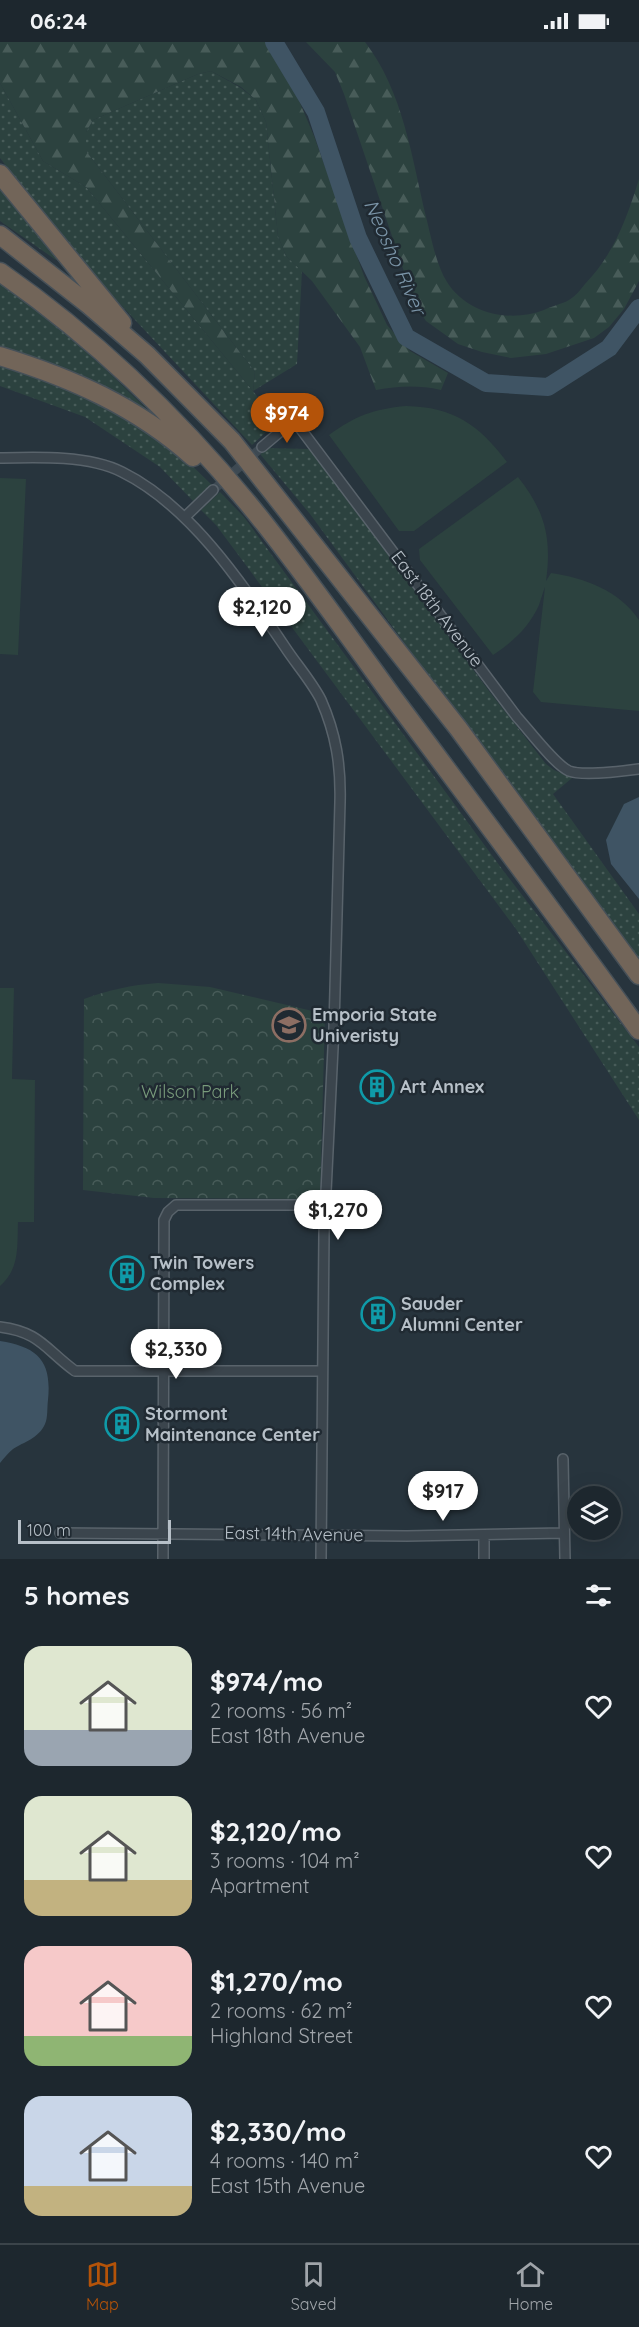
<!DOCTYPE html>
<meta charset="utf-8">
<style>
body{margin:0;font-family:Quicksand,sans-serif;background:#252f36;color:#f1f3f6;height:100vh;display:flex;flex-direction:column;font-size:22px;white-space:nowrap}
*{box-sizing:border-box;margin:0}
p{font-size:20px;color:#a0a5aa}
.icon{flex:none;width:33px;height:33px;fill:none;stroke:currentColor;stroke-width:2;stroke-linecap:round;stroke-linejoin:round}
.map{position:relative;height:1517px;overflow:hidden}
.side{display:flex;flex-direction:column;background:#1d272e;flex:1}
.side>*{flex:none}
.buttons{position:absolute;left:567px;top:1444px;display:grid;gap:12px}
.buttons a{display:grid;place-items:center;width:54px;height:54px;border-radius:50%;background:#1d272e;box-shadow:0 6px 24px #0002,0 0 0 2px #3b444a;font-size:30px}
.scale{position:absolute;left:18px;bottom:15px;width:153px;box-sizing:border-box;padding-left:6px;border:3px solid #b7c0c8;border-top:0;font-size:16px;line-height:21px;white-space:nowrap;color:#b7c0c8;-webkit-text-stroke:4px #202a32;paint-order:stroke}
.price{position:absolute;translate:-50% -51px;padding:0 14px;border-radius:21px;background:#fff;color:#222;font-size:20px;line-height:39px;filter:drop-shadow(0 2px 3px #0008)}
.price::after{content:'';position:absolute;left:50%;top:36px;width:18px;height:14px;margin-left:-9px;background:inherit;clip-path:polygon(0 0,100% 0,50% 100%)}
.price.active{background:#b45309;color:#fff}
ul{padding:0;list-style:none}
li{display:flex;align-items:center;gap:18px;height:150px;padding:0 24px}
li span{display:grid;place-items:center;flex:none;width:168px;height:120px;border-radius:18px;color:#555}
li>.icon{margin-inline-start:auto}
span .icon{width:72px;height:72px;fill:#fffc;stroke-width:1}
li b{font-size:26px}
h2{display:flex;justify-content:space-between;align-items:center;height:72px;padding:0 24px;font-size:26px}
.status{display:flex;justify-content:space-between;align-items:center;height:42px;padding:0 30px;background:#1d272e;direction:ltr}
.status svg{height:16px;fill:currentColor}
.menu{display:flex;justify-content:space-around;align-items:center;height:84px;border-top:2px solid #3b444a;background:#1d272e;font-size:16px;color:#a0a5aa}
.menu a{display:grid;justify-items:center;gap:3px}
.menu .active{color:#b45309}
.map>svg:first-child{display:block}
.grass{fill:url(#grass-dots)}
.forest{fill:url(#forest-firs)}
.park{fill:url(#park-crowns)}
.pitch{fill:#2c423f}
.water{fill:#3f5464}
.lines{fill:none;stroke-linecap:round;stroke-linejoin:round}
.river{stroke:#3f5464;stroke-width:18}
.street-tunnel{stroke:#3d4952;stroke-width:9;stroke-dasharray:9 4.5;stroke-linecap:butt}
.street-casing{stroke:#59636b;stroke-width:12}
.highway-casing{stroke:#465058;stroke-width:21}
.street{stroke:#3b454d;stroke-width:9}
.highway{stroke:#726559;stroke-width:18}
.labels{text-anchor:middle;stroke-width:5;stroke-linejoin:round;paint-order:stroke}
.street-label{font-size:18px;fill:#b7c0c8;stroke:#202a32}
.poi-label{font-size:18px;font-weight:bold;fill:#b7c0c8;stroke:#202a32;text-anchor:start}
.park-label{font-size:18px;fill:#789b7b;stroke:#202a32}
.water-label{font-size:20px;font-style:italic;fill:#7b95a8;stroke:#202a32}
</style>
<div class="status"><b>06:24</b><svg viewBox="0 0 49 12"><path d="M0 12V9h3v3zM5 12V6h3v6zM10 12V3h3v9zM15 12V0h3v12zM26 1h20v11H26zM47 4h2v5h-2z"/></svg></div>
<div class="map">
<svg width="639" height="1517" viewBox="0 0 639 1517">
<defs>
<pattern id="grass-dots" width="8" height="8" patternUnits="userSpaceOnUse" patternTransform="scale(1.5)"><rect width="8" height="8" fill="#2c423f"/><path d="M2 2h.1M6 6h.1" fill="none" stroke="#485c59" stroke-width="1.8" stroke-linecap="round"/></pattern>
<pattern id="forest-firs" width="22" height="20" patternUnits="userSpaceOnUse" patternTransform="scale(1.5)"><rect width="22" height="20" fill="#2c423f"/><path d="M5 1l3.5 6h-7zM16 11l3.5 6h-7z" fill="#485c59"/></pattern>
<pattern id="park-crowns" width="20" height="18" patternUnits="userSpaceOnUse" patternTransform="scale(1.5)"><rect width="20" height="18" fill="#2c423f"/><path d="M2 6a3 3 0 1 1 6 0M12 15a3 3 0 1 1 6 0" fill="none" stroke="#485c59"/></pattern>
</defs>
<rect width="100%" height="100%" fill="#27343d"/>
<!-- grass -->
<path class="grass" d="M211,29L241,46L256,58L266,80L278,194L286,214L302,229L297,322L253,349L263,362L267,389L252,403L93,233L56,189L0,116V41L43,119L86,145L253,349L255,330L86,109V90L93,78L198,32Z
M0,137L60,214L56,218L0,179Z
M0,241C57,282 109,328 157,378L0,308Z
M0,320L46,334L121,372L182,414L212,443L193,459L160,425L85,375L0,344Z
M266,406L310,407L489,649L546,722L554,728L572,736L553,752L639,872V921L310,472L260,412Z
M220,450L244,475L502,827L639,1005V1078L516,887L216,483L201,468Z"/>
<!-- forest -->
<path class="forest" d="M0,0H267L294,47L314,94L364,234L387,283L410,309L448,331L441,348C419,343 398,344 376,348L360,305L312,239L286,214L278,194L266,80L256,58L241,45L211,29L198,32L93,78L86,90V109L255,330L253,349L86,145L43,119L0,41Z
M306,0H365C403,49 412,116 426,175C431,194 436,223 447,240C467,272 511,281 544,268C552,264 562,262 569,258C576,254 581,247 585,242C614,212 627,176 639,137V239L624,267L609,285L594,296L546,312L511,316L482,310L458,302L426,279L415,262L344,52L335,30Z"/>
<!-- park -->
<path class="park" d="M158,941L210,945L325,972L320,1157L154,1156L83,1148L84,957C109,948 131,943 158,941Z"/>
<!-- pitch -->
<path class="pitch" d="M406,364C454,365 479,383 507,420L414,489H399L329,393C355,374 373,367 406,364Z
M518,435C545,469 552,496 546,539L551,531C584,536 619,548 639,578V669L541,660L533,650L545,545C543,550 541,557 539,563C529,585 513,600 493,613L420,518L419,507Z
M0,436L26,437L18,613L0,612Z
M0,946H14L12,1037L35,1038L34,1180H18C17,1205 20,1226 0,1244Z"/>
<!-- water -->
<path class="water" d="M639,755V857L611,822L606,798L624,762Z
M0,1299C38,1305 52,1319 48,1358C47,1365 48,1376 45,1382C39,1396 24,1400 13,1407C8,1411 4,1416 0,1421Z"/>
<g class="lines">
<!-- river -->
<path class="river" d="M274,0L316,70L358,196L406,295L486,341L548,345L609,306L639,266"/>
<!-- street-tunnel -->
<path class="street-tunnel" d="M213,448L262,405"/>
<defs>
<path id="street" d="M262,405L294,378L517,675C529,688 555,723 569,729C582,734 624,729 639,727
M0,416C36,415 89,413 122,430C191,464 243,543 285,605C296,622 312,640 321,658C336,692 341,723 340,760L334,985L324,1191L321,1517
M185,475L213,448
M0,1285C40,1290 45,1307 75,1329H322
M563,1417L565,1517
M60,1491L407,1494L564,1491
M163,1517L164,1178L168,1170L176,1163H327
M484,1517V1493"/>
<path id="highway" d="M0,132L122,281
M0,193L89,263L147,313L232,399L458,686L639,933
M0,230C99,299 189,387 264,481C308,537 350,596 392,654C475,765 558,876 639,988
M0,314C72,336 137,365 193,415"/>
</defs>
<!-- street casing -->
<use href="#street" class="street-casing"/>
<!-- highway casing -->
<use href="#highway" class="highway-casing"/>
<!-- street -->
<use href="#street" class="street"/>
<!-- highway -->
<use href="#highway" class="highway"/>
</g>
<!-- icons -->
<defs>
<symbol id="university-ring" viewBox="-11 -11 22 22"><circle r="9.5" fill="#202a32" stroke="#8d6e63" stroke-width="1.5"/><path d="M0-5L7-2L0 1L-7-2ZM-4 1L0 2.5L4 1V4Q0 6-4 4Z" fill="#8d6e63"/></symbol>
<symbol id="building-ring" viewBox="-11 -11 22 22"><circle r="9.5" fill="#202a32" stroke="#0f9aa8" stroke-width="1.5"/><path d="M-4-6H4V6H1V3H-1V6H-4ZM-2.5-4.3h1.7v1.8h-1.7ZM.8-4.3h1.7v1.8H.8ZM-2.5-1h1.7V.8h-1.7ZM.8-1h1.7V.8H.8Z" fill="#0f9aa8"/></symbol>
</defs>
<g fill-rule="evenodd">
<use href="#university-ring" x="270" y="964" width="38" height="38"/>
<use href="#building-ring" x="358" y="1026" width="38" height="38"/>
<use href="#building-ring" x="108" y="1212" width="38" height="38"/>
<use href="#building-ring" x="359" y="1253" width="38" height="38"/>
<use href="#building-ring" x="103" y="1363" width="38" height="38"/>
</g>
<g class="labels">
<!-- street labels -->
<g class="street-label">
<text transform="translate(437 567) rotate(53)" y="6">East 18th Avenue</text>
<text transform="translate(294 1492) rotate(1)" y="6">East 14th Avenue</text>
</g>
<!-- poi labels -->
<g class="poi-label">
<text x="312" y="979">Emporia State<tspan x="312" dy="21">Univeristy</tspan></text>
<text x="400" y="1051">Art Annex</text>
<text x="150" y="1227">Twin Towers<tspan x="150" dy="21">Complex</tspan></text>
<text x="401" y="1268">Sauder<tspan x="401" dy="21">Alumni Center</tspan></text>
<text x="145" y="1378">Stormont<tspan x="145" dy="21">Maintenance Center</tspan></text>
</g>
<!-- park labels -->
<g class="park-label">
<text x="190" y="1056">Wilson Park</text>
</g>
<!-- water labels -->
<g class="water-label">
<text transform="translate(395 215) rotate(66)" y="7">Neosho River</text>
</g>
</g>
</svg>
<div class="buttons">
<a><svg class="icon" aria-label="layers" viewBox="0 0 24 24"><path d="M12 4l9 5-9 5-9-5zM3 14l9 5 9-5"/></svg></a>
</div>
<div class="scale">100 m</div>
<b class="price active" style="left:287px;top:402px">$974</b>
<b class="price" style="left:262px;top:596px">$2,120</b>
<b class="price" style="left:338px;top:1199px">$1,270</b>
<b class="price" style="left:176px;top:1338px">$2,330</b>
<b class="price" style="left:443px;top:1480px">$917</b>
</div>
<section class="side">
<h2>5 homes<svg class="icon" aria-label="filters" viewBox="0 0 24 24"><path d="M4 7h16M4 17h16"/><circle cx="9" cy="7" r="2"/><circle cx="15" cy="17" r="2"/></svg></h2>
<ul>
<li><span style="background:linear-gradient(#dfe7d0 70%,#9aa5b1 0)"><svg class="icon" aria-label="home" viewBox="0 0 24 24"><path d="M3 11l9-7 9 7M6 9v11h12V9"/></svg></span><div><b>$974/mo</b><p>2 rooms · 56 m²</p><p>East 18th Avenue</p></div><svg class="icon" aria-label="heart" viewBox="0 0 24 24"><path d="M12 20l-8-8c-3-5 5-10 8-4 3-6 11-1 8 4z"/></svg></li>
<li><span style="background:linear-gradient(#dfe7d0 70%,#c2b280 0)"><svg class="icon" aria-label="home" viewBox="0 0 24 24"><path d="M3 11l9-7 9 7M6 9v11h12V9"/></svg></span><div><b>$2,120/mo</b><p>3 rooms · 104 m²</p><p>Apartment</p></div><svg class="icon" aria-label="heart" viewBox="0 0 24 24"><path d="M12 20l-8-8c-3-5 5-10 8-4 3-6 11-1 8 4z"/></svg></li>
<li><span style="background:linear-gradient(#f6c9c9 75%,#8fb573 0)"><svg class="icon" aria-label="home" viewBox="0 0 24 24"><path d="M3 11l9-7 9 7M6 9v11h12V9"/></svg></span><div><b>$1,270/mo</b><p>2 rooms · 62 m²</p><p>Highland Street</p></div><svg class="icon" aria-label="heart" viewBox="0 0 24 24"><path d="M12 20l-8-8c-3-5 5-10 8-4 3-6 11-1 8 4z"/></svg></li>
<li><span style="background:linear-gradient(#c9d6e8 75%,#c2b280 0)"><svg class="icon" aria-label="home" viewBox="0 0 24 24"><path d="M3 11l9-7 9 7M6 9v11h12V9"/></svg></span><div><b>$2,330/mo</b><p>4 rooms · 140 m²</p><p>East 15th Avenue</p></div><svg class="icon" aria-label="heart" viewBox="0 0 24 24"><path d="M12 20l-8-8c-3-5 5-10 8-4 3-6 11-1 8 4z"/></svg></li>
</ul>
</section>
<nav class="menu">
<a class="active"><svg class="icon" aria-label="map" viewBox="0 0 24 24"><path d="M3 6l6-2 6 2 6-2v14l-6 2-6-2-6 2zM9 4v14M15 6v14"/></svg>Map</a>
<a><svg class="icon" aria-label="saved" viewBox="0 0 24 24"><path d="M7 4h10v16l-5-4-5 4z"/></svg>Saved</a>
<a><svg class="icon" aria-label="home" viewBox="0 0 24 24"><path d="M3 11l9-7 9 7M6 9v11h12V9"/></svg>Home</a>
</nav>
